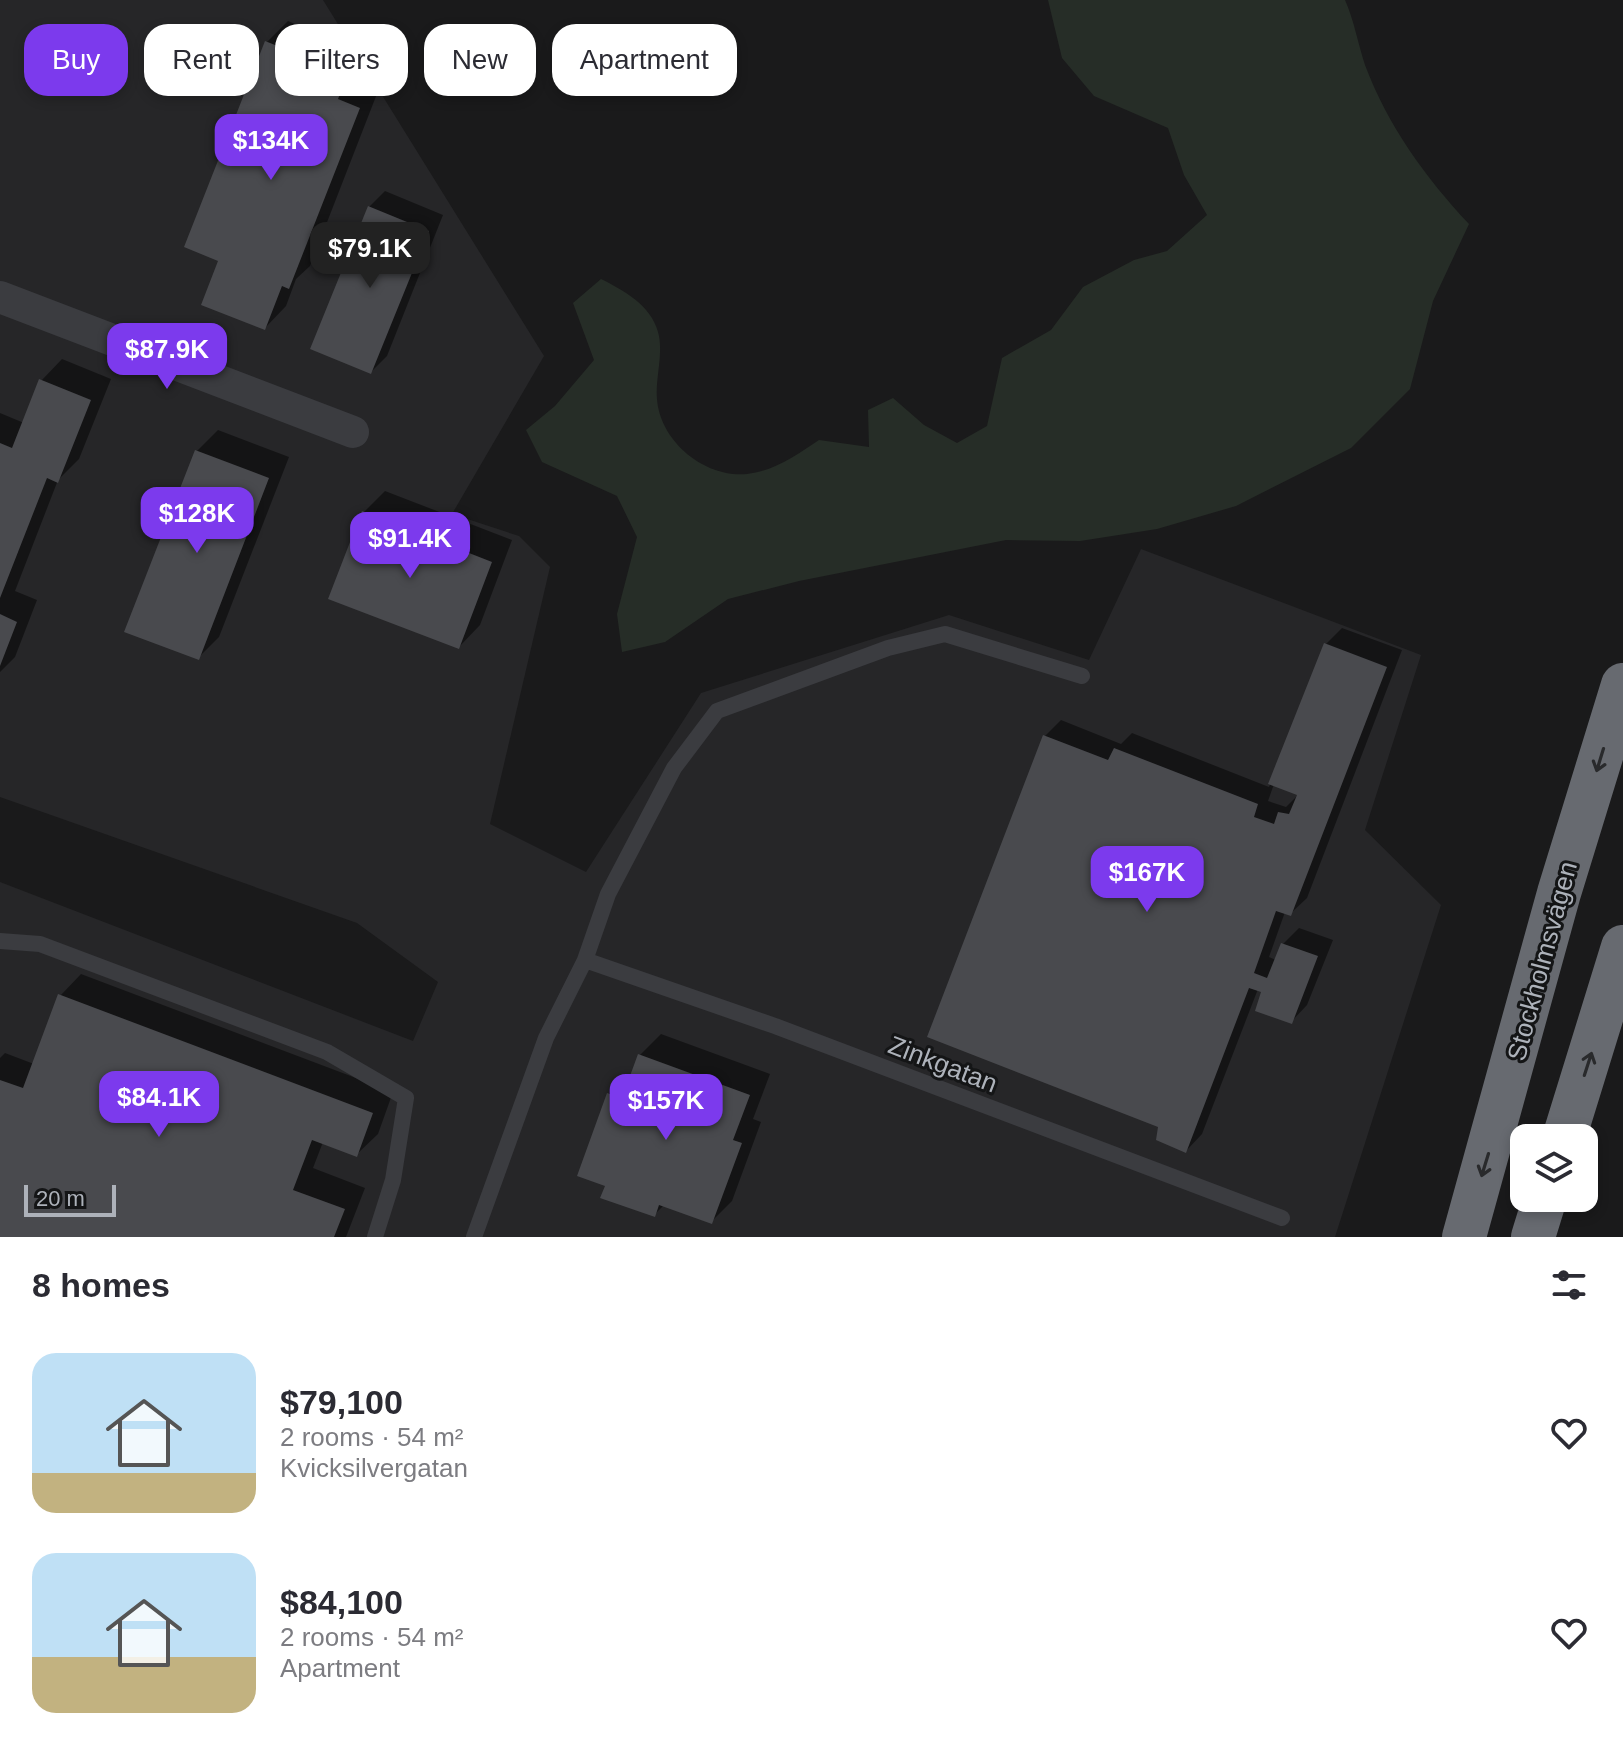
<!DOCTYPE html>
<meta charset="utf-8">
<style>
body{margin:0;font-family:Helvetica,sans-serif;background:#f7f7f7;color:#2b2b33;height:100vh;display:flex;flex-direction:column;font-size:30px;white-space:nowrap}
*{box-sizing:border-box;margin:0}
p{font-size:26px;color:#7c7c81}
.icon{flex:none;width:44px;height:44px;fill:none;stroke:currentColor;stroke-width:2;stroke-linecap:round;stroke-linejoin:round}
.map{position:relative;height:1237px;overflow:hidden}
.drawer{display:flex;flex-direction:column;background:#fff;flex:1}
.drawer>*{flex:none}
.banner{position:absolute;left:24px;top:24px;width:800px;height:72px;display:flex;gap:16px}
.fabs{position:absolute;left:1510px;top:1124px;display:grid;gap:16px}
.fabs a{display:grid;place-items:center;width:88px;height:88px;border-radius:16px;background:#fff;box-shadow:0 4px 12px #0003;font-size:40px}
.scale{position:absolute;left:24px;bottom:20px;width:92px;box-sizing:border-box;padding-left:8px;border:4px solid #adb2ba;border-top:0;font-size:22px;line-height:28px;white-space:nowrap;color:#adb2ba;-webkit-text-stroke:6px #141516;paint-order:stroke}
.price{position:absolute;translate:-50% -68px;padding:0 18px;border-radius:16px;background:#7c3aed;color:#fff;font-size:26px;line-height:52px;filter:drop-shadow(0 2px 4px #0008)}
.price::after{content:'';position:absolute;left:50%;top:48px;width:24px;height:18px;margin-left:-12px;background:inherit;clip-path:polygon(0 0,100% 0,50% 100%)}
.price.active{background:#222;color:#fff}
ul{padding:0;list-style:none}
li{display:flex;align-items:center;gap:24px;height:200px;padding:0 32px}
li span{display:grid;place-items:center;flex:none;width:224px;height:160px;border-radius:24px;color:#555}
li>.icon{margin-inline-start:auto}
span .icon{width:96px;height:96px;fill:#fffc;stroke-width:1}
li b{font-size:34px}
h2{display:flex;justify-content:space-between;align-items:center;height:96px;padding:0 32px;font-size:34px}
.pill{padding:0 28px;border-radius:24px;background:#fff;box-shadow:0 4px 12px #0003;font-size:28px;line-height:72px}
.pill.active{background:#7c3aed;color:#fff}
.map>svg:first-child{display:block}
.built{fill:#262628}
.green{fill:#262d27}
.shadow{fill:#0007;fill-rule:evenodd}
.building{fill:#494a4e}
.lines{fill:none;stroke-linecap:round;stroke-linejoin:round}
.lane{stroke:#3b3c40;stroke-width:16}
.street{stroke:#3b3c40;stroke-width:32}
.highway{stroke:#676a70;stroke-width:44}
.oneway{stroke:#292a2c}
.labels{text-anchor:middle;stroke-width:6;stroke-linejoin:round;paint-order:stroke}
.street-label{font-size:26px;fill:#adb2ba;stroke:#141516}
</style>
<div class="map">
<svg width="1623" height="1237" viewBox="0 0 1623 1237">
<rect width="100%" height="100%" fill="#1a1a1b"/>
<!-- built -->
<path class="built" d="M0,0H323L544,356L452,514L519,536L550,567L490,824L586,872L701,693L949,615L1089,660L1141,549L1421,655L1365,830L1441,905L1335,1237H0V882L413,1041L438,982L357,923L0,797Z"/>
<!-- green -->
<path class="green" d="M1048,0H1345C1354,20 1358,44 1365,65C1388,126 1425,177 1469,224L1433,301L1410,389L1351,448L1236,506L1157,529L1080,541L1006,540L799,581L728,599L665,642L622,652L617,614L637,537L617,496L542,462L526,430L555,406L594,360L573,303L601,279C623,290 651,305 658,332C664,353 655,378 657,399C660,441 704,478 747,474C774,471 797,455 819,440L869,447L868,410L893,398L924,425L957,443L987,426L1002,358L1051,330L1083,287L1134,260L1167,251L1207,215L1184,175L1168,128L1094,96L1062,58Z"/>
<!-- shadow -->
<path class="shadow" d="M288,21L367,53L358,78L380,86L310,266L296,279L286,306L265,328L221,260L267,42Z
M385,191L443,215L387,356L371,372L369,207Z
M62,359L111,379L79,459L58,480L15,591L37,600L15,657L0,672V413L24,423L41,381Z
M218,430L289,457L219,637L198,658L197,451Z
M385,491L512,540L480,625L459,647L363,513Z
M1342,628L1402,650L1307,898L1290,914L1285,912L1269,957L1276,960L1283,944L1299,928L1333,940L1307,1005L1291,1022L1264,990L1258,989L1202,1134L1186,1151L1160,1126L1045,736L1061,720L1121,744L1132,733L1269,787L1326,644ZM1274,784L1299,794L1286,807L1268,801Z
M81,974L393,1092L378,1134L356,1155L323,1142L313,1168L365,1188L346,1237H0V1058L5,1053L34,1064L60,996Z
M661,1034L770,1074L753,1119L761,1122L732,1201L711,1222L665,1204L654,1215L607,1185L609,1094L633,1074L640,1055Z"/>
<!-- building -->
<path class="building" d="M265,41L348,74L338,99L360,108L289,289L282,286L265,330L201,305L218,261L184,247Z
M368,206L429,231L371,374L310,349Z
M39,379L91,400L58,483L47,478L0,598V443L12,448Z
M195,450L269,478L199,660L124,632Z
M362,511L492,562L459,649L328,599Z
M0,614L17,622L0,666Z
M1324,643L1387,667L1291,916L1276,911L1254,973L1267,978L1281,943L1318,956L1292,1024L1255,1011L1261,992L1249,988L1186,1153L1156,1140L1158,1127L927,1037L1043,735L1108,760L1114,748L1258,804L1254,817L1274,824L1278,812L1289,814L1297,795L1268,784Z
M58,994L373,1113L357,1157L312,1140L293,1190L345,1209L334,1237H0V1080L23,1088Z
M638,1054L750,1095L733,1140L742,1143L712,1224L659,1205L655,1217L600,1198L605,1186L577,1176L607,1093L622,1098Z"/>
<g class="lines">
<!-- lane -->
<path class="lane" d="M0,941L40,944L327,1052L406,1098L393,1180L375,1237
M585,960L775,1026L1282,1218
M474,1237L546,1038L585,960L608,894L674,768L717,711L888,648L945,634L1082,676"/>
<!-- street -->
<path class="street" d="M0,297L353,432"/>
<!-- highway -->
<path class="highway" d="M1564,1138L1623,947
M1464,1237L1559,893L1623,685
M1533,1237L1545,1198"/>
</g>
<!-- one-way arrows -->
<defs><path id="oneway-shaft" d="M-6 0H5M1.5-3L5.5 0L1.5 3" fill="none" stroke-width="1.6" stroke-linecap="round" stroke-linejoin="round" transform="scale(2)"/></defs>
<g class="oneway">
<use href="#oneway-shaft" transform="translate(1600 760) rotate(107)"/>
<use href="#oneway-shaft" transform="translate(1588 1064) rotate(-72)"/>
<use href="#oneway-shaft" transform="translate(1485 1165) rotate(107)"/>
</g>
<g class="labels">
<!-- street labels -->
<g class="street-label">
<text transform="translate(1542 961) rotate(-75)" y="9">Stockholmsvägen</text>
<text transform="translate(943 1064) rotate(21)" y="9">Zinkgatan</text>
</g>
</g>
</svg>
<div class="fabs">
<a><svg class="icon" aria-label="layers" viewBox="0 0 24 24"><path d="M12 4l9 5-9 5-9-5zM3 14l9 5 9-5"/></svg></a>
</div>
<div class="scale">20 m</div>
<b class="price" style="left:271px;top:182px">$134K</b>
<b class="price active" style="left:370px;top:290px">$79.1K</b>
<b class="price" style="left:167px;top:391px">$87.9K</b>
<b class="price" style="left:197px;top:555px">$128K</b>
<b class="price" style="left:410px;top:580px">$91.4K</b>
<b class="price" style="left:1147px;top:914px">$167K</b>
<b class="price" style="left:159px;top:1139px">$84.1K</b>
<b class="price" style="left:666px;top:1142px">$157K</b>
<div class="banner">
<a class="pill active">Buy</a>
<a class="pill">Rent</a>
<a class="pill">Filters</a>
<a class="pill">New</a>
<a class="pill">Apartment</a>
</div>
</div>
<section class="drawer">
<h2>8 homes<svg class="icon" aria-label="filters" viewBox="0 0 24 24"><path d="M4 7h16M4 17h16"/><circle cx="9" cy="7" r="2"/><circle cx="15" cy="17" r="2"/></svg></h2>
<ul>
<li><span style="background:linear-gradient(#bfe0f5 75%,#c2b280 0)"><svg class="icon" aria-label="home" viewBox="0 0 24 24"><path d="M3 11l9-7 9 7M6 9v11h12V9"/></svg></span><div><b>$79,100</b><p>2 rooms · 54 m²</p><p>Kvicksilvergatan</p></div><svg class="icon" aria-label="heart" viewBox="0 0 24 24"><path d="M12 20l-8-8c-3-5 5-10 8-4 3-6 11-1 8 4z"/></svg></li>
<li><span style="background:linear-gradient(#bfe0f5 65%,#c2b280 0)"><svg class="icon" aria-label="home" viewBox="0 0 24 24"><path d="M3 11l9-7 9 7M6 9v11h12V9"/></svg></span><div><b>$84,100</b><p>2 rooms · 54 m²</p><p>Apartment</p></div><svg class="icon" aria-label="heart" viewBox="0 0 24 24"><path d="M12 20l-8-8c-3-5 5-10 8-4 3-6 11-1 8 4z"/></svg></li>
</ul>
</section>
